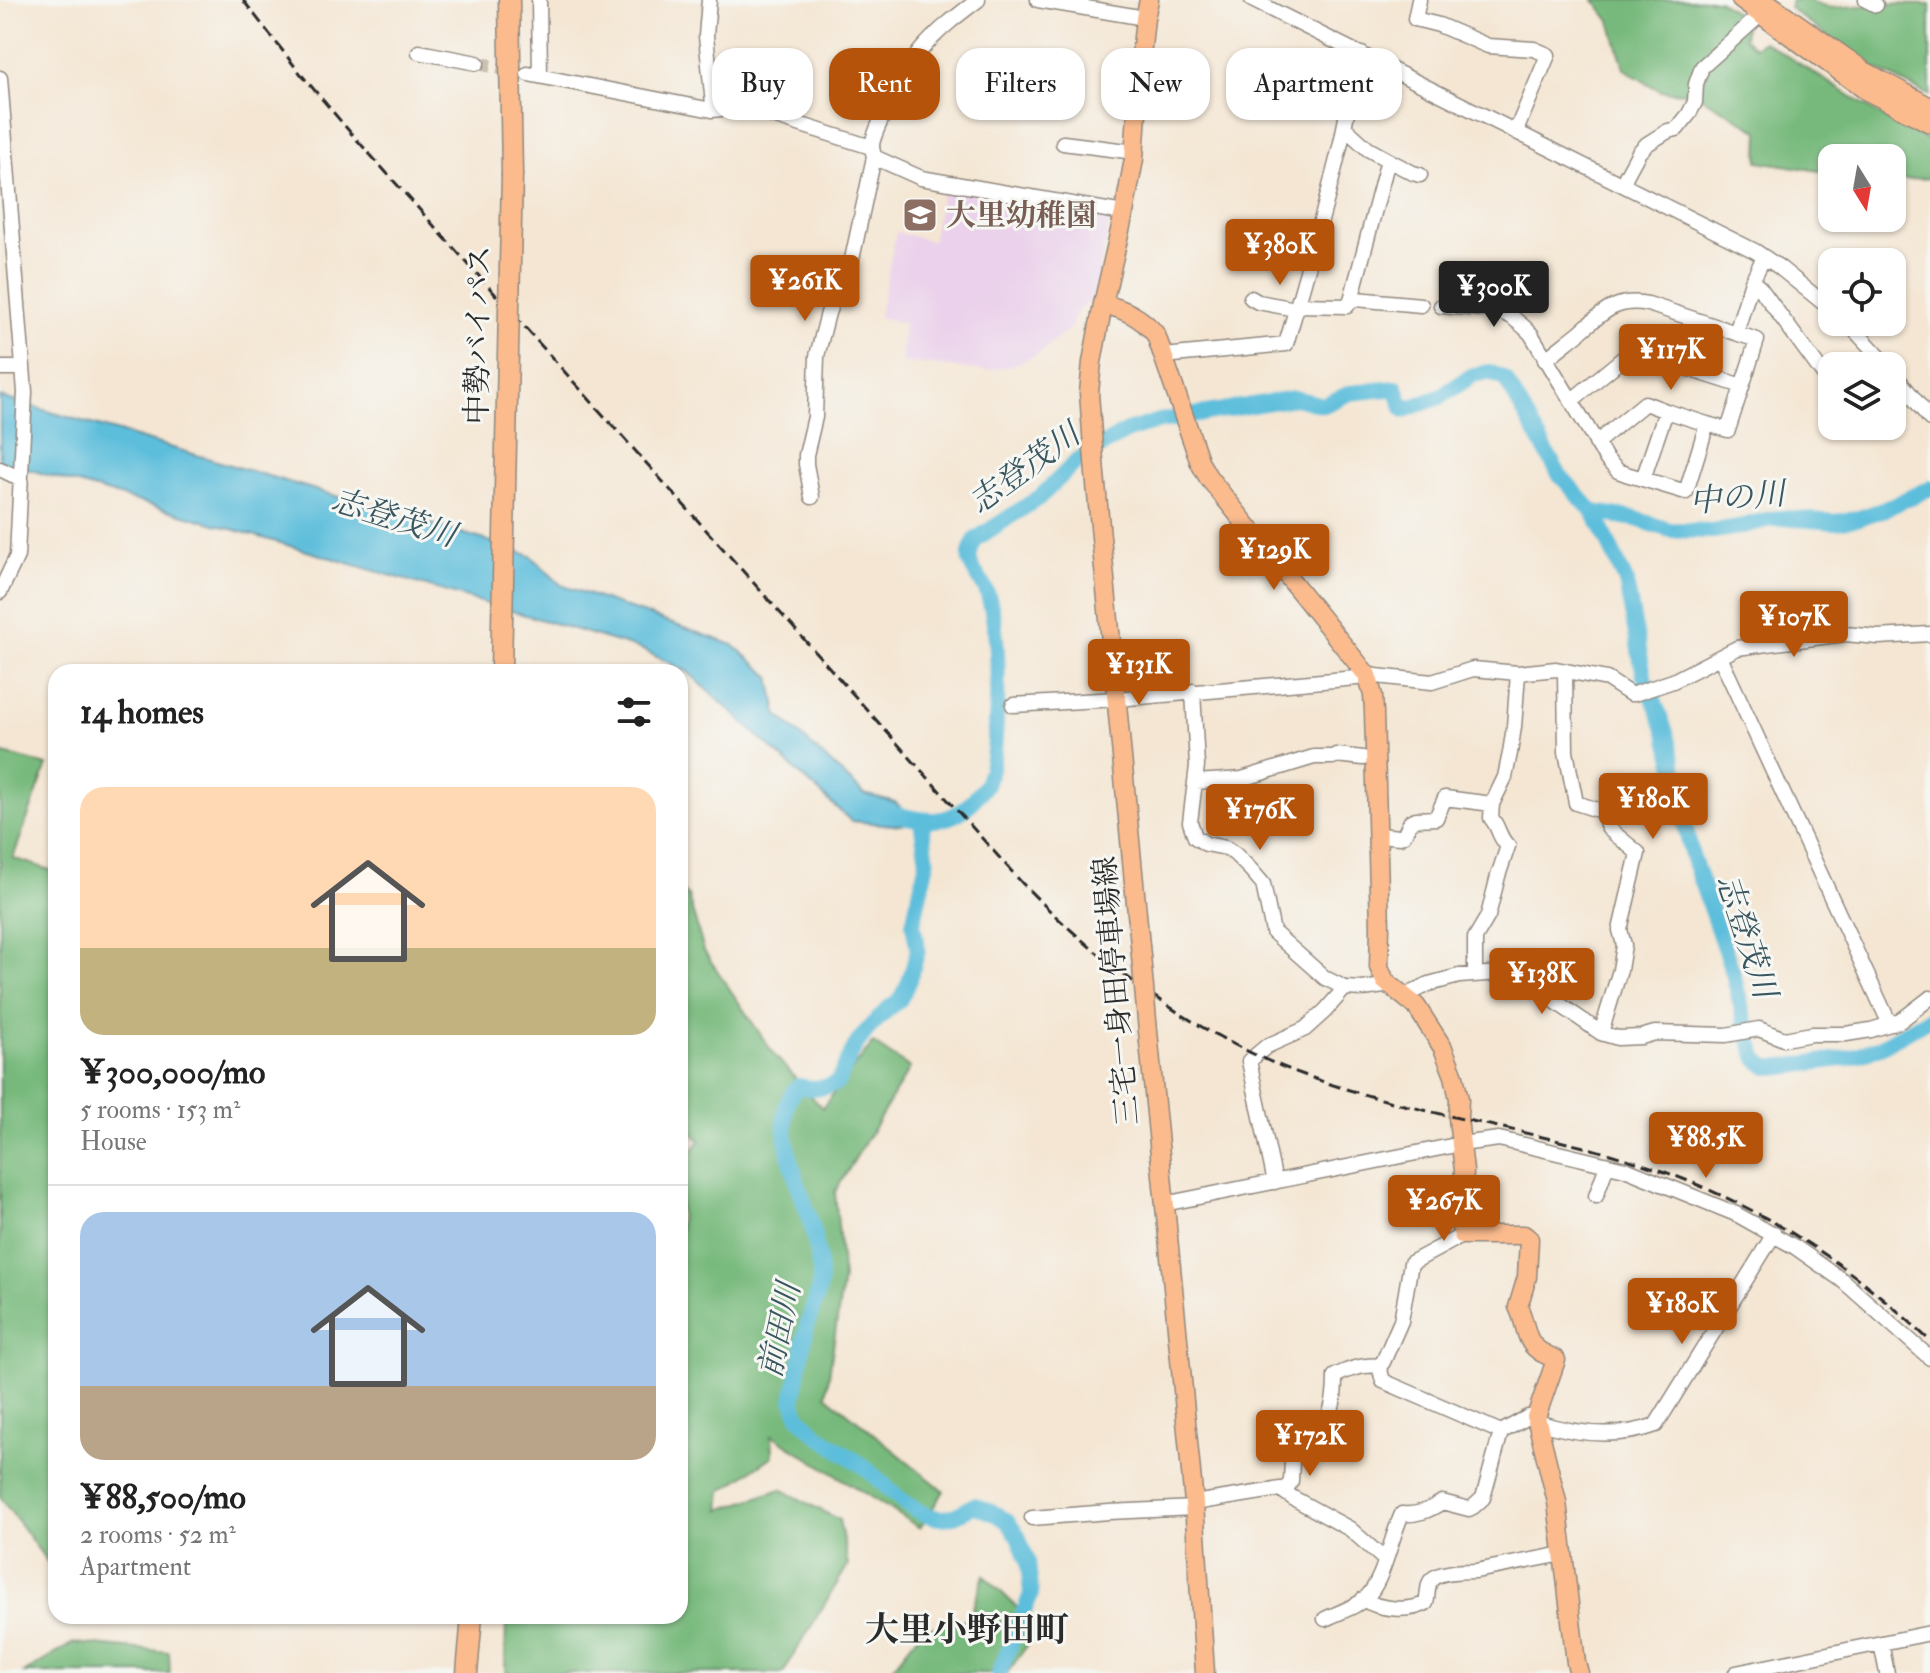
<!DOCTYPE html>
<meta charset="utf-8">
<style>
body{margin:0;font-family:"IM FELL Double Pica","Noto Serif JP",serif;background:#f6f6f6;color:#222;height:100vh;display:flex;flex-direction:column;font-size:30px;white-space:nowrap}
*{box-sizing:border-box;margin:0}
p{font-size:26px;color:#767676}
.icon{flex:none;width:44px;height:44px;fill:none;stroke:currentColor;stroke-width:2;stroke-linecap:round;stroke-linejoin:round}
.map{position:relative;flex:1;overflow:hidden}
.sheet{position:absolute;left:48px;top:664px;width:640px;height:960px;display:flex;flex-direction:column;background:#fff;border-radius:24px;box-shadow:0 2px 6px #0004}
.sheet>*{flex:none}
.hud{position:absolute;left:712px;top:48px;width:760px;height:72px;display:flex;gap:16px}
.needle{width:52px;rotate:169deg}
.controls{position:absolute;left:1818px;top:144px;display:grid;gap:16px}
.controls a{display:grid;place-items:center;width:88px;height:88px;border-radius:16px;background:#fff;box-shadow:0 2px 6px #0004;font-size:40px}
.price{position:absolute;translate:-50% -68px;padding:0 18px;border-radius:8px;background:#b45309;color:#fff;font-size:26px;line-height:52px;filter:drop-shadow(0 2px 4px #0008)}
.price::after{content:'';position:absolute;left:50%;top:48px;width:24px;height:18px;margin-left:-12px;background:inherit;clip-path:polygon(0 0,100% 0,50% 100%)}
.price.active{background:#222;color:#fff}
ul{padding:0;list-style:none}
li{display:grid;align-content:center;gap:16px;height:424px;padding:0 32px}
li+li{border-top:2px solid #e0e0e0}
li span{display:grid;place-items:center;height:248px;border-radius:24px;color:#555}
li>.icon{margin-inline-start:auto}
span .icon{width:144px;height:144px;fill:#fffc;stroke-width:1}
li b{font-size:34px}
h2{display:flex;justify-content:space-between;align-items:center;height:96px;padding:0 32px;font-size:34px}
.chip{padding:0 28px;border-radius:24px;background:#fff;box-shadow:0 2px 6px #0004;font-size:28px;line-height:72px}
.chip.active{background:#b45309;color:#fff}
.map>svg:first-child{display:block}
.built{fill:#ebd1eb}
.forest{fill:#77b97c;stroke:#517254;stroke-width:2}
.water{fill:#5dbedb;stroke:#447483;stroke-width:2}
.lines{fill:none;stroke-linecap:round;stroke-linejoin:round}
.river{stroke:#5dbedb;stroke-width:16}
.minor-tunnel{stroke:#ccc1b1;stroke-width:14;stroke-dasharray:14 7;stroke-linecap:butt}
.minor-casing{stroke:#90887f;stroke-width:17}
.major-casing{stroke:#90887f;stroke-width:21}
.highway-casing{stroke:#90887f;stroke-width:23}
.minor{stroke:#fff;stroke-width:14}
.major{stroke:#fbbb8d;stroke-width:18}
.highway{stroke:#fbbb8d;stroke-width:20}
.rail{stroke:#2b2b2b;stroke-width:3;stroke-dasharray:12 6;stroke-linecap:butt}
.major-bridge-casing{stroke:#90887f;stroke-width:21;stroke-linecap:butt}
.highway-bridge-casing{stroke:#90887f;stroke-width:23;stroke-linecap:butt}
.major-bridge{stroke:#fbbb8d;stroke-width:18}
.highway-bridge{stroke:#fbbb8d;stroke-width:20}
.labels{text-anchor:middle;stroke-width:6;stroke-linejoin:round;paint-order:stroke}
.education-label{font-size:30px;font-weight:bold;fill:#785e54;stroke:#f6f6f2;text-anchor:start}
.street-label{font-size:30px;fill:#2b2b2b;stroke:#f6f6f2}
.water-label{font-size:32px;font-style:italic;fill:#3a5760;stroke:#f6f6f2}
.quarter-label{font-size:34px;font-weight:bold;fill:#2b2b2b;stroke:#f6f6f2}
</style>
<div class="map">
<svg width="1930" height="1673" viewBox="0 0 1930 1673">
<rect width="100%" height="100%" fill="#f6f6f2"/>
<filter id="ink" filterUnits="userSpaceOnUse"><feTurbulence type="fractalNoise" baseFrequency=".0125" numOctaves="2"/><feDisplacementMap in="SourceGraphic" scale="16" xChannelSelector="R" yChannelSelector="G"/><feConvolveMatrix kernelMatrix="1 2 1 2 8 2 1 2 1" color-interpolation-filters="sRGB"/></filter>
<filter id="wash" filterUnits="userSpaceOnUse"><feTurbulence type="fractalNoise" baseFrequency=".006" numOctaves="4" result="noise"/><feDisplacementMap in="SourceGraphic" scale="32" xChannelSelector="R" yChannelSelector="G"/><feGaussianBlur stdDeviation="1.8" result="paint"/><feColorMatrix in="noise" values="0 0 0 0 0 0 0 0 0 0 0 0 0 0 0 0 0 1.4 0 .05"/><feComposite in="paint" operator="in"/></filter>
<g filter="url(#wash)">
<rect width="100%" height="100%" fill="#f4e6d3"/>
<!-- built -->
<path class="built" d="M943,188L1111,214L1093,300L1082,306L1077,311L1071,327L1067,331L1036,355L1010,366L988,371L901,362L904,323L879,317L896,232L932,241Z"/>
<!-- forest -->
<path class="forest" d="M1594,0H1719L1746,20L1744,38L1754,47L1763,41L1898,126L1930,141V178L1892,181V158H1832V173L1758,161L1759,131L1696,94L1661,91L1635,76L1624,68L1610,21Z
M1792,0H1807L1831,8L1886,4L1930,5V96L1862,62L1789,8Z
M0,753L47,765L13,858L56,872V1574L0,1497Z
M680,889L688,896L704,951L775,1056L822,1108L873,1043L910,1068L835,1192L843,1279L826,1395L944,1491L920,1528L772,1435L773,1456L722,1491L720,1510L781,1489L839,1520L848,1565L783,1673H505L506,1616H680V1166L700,1141L680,1118Z
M984,1575L1039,1629L1007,1673H888L922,1630L969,1619Z
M73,1643L169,1652L170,1673H24Z"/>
<!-- water -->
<path class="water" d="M0,397L492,542L531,556L561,585L733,645L770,676L777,714L864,794L895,802L917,823L893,825L851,821L688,672L641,649L0,461Z"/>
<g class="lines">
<!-- river -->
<path class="river" d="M1593,512L1636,519L1670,530L1713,531L1739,527L1771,519L1784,518L1835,522L1859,518L1885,509L1930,488
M893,813C925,823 953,826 976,797C980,792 985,788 987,782C994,763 995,742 996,722C998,691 999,661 995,630C993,617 991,600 985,588C974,568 962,563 976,539L1040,497L1078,460L1127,431L1160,421L1294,398L1324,405L1350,393L1396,388L1404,410L1440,397L1473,375L1489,372L1505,379L1559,474L1593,512L1601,526L1626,582L1645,681L1654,700L1667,735L1679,783L1684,820L1692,856L1733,973L1749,1038L1757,1059L1767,1067H1783L1848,1058L1880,1047L1930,1018
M921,821L927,861L913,924L918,950L909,982L899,1001L891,1006L868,1029L856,1045L837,1083C824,1088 813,1090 799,1086C763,1116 805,1195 813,1231C816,1245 819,1260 820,1274C821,1291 813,1306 808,1322C802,1347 799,1374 793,1400C795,1407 796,1412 800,1417C817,1438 843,1451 864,1467C886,1484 905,1510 934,1517C949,1521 962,1513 974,1505L998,1515L1008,1522L1018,1536L1028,1562L1031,1594L999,1673"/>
</g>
</g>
<g filter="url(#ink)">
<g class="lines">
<!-- minor-tunnel -->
<path class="minor-tunnel" d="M477,63L516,71"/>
<defs>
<path id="minor" d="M539,0L540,76
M709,0L706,36L713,104L712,110
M1038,0L1145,18
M1252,0L1755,251L1779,267L1832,310
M1419,0L1415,19L1439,25L1488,46L1534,49L1548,55L1516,131
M1866,0L1876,5
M419,52L477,63
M528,74L712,110L740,107L748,108L871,147
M0,78L25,392L17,556L0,592
M1344,127L1368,149L1388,160L1351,300
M1063,143L1135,152
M874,157L921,178L1124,213
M1388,160L1413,173L1420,175
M1624,185L1626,176L1639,152L1647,144L1668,131L1677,129L1689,114L1695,102L1696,84L1702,67L1768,8
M1752,281L1760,288L1832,386
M1251,298L1258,302L1296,309
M1298,305L1347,306L1351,300L1356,299L1421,305
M1441,306L1497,310L1512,317L1524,327L1531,334L1607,460L1618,471L1626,474L1686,492L1707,424L1728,430L1757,340L1648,304C1617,297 1602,313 1580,332C1569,341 1557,350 1545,360
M1847,322L1888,366
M1736,333L1752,281L1764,257
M1164,356L1286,344C1305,280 1323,216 1339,151C1347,119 1350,86 1362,54
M0,368H23
M1892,371L1930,419
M1571,401L1632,351L1742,386
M1666,411L1707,424
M1596,443L1645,403L1666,411L1643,479
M0,469L21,479
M812,497L806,464V455L815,417L817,356L828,313L838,287L847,276L851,264L874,157C873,152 872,149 872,145C874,128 910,63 921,50C938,30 958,15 978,0
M1720,657L1888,1020L1892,1024
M1565,671L1566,752L1576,803L1604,812L1607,825L1609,829L1638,853L1620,930L1624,945L1620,970L1601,1033
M1367,675L1432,682L1473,669L1518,673L1556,669L1607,679L1630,694H1634L1673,681L1737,648L1845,634L1878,637L1930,634
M1193,691L1197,766L1190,822L1195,837L1206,844L1226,848L1235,854L1251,870L1263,884L1273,932L1325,978L1345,988L1363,989L1391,985
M1013,705L1117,699L1368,677
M1196,782L1242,779L1304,760L1314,757H1333L1336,755L1363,758
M1378,835L1400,837L1404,835L1411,821L1416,819L1436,818L1445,798L1492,804
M1475,975V938L1488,916L1498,876L1508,846C1498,837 1500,828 1491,818L1492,804L1505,777L1510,753L1514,727L1518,673
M1405,996L1429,984L1459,976L1501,973L1520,977L1601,1033L1618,1038L1641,1037L1655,1033L1726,1035L1759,1029L1784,1039L1812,1034H1846L1871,1030L1900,1021L1930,998
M1275,1182L1249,1061L1267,1046L1305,1029L1325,1011L1345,988
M1596,1196L1607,1165
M1164,1204L1461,1144L1499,1139L1625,1169L1736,1214L1795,1247L1842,1280L1930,1358
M1463,1235L1411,1263L1401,1321L1383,1362L1379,1366L1383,1381L1501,1432L1528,1417H1536
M1537,1422C1575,1434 1618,1439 1656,1425L1774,1234
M1280,1489L1293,1498L1350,1529L1385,1560
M1194,1503L1287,1488L1291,1481L1293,1442C1329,1427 1335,1414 1335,1376C1349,1369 1364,1364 1379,1366
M1032,1518L1109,1512L1195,1508
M1363,1599C1379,1610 1410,1612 1426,1603C1428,1597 1427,1587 1430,1582C1435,1571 1466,1571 1476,1571L1563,1554
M1325,1619C1339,1612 1361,1606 1370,1593C1385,1574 1391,1537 1402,1514C1418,1515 1428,1511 1442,1502L1469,1509L1473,1507L1483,1498L1501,1432
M1881,1643L1887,1673
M1736,1673L1930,1633"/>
<path id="major" d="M1741,0L1867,91L1930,123
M1764,0L1866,72L1930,107
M1103,304C1124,309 1142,317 1156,335L1200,463L1208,477L1367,675L1373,695L1374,712L1380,927L1379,967L1385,981L1416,1006L1443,1048L1454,1076L1459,1099L1458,1118L1464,1171L1461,1228L1463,1235H1524L1529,1239L1527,1277L1518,1307C1526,1321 1524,1340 1538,1350C1543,1354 1550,1356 1556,1360L1536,1417L1557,1502L1576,1663L1579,1673
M1140,945L1095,474L1089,393L1092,362L1103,304L1124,213L1134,159L1140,66L1145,18L1149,0
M1149,1042L1194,1503L1205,1673"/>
<path id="highway" d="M509,0L512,174
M467,1673L472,1616"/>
</defs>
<!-- minor casing -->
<use href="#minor" class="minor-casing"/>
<!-- major casing -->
<use href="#major" class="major-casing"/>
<!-- highway casing -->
<use href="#highway" class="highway-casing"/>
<!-- minor -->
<use href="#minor" class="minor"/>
<!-- major -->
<use href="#major" class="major"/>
<!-- highway -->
<use href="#highway" class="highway"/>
<!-- rail -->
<path class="rail" d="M243,0L300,73L350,132L1023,884C1098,961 1183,1026 1283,1067C1388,1109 1502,1124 1610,1154C1735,1190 1837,1251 1930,1341"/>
<defs>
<path id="major-bridge" d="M1140,945L1149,1042"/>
<path id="highway-bridge" d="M501,669L512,174"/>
</defs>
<!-- major-bridge casing -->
<use href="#major-bridge" class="major-bridge-casing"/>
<!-- highway-bridge casing -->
<use href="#highway-bridge" class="highway-bridge-casing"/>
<!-- major-bridge -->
<use href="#major-bridge" class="major-bridge"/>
<!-- highway-bridge -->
<use href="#highway-bridge" class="highway-bridge"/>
</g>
</g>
<!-- icons -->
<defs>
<symbol id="school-square" viewBox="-11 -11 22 22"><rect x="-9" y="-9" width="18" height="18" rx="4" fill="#8d6e63" stroke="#f6f6f2"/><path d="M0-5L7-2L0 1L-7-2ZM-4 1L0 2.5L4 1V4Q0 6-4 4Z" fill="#fff"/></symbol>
</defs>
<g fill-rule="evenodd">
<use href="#school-square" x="900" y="195" width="40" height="40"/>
</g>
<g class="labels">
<!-- education labels -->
<g class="education-label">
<text x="946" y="225">大里幼稚園</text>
</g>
<!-- street labels -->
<g class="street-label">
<text transform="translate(478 335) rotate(-89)" y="10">中勢バイパス</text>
<text transform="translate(1116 991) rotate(-95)" y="10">三宅一身田停車場線</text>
</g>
<!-- water labels -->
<g class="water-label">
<text transform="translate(1024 468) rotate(-36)" y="11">志登茂川</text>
<text transform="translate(1737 497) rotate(-5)" y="11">中の川</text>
<text transform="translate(394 517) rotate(17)" y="11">志登茂川</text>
<text transform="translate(1747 936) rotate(72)" y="11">志登茂川</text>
<text transform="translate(779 1330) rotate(-78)" y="11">前田川</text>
</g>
<!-- quarter labels -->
<g class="quarter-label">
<text x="967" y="1641">大里小野田町</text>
</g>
</g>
</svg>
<div class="controls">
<a><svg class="needle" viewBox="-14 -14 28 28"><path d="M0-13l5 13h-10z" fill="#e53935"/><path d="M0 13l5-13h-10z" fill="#767676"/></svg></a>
<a><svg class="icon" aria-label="locate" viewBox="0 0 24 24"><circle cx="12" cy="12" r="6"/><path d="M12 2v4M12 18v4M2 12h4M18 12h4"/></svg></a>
<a><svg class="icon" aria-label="layers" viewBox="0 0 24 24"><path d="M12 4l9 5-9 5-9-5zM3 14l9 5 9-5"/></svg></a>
</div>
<b class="price" style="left:1280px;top:287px">¥380K</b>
<b class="price" style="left:805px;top:323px">¥261K</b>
<b class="price active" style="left:1494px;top:329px">¥300K</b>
<b class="price" style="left:1671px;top:392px">¥117K</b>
<b class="price" style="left:1274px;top:592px">¥129K</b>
<b class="price" style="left:1794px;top:659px">¥107K</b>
<b class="price" style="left:1139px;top:707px">¥131K</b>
<b class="price" style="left:1653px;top:841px">¥180K</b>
<b class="price" style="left:1260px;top:852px">¥176K</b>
<b class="price" style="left:1542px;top:1016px">¥138K</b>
<b class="price" style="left:1706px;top:1180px">¥88.5K</b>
<b class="price" style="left:1444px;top:1243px">¥267K</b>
<b class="price" style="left:1682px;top:1346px">¥180K</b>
<b class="price" style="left:1310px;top:1478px">¥172K</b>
<div class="hud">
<a class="chip">Buy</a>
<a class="chip active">Rent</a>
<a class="chip">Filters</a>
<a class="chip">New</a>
<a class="chip">Apartment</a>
</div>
<section class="sheet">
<h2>14 homes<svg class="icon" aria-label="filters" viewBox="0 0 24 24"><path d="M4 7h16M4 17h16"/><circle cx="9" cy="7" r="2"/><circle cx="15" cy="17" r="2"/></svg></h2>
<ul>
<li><span style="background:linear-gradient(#ffd9b3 65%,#c2b280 0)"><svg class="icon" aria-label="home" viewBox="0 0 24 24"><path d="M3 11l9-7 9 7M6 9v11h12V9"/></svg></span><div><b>¥300,000/mo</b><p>5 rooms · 153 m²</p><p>House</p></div></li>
<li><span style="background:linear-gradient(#a9c7e8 70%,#b9a48a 0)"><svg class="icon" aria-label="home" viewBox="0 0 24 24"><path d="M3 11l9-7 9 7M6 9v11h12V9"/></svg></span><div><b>¥88,500/mo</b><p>2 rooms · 52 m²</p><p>Apartment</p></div></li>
</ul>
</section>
</div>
